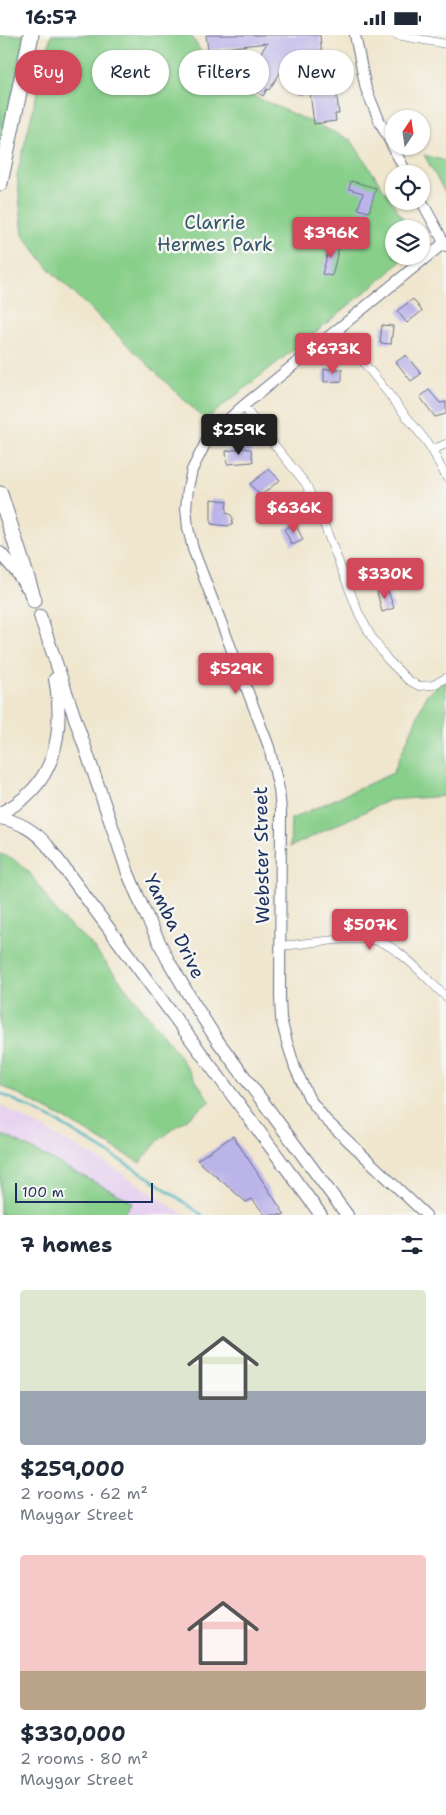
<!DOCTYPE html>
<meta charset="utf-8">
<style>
body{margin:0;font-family:"Shantell Sans",sans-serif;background:#f2f2f3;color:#1f2937;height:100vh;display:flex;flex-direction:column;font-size:19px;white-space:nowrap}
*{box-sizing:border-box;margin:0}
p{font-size:16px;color:#747a83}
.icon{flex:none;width:28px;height:28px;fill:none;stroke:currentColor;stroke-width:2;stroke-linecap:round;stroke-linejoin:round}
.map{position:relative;height:1180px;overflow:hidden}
.sheet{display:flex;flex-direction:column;background:#fff;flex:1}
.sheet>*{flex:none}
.top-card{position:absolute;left:15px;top:15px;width:416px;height:45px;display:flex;gap:10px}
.needle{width:32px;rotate:13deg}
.fabs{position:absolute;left:385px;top:75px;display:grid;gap:10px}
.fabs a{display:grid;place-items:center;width:45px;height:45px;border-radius:50%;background:#fff;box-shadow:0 1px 4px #0004;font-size:25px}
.scale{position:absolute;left:15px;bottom:12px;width:138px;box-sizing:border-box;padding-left:5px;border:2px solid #1b2f5e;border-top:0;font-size:14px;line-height:18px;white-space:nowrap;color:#1b2f5e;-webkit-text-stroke:4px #f6f6f2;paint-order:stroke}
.price{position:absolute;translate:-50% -42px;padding:0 11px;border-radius:5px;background:#d1495b;color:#fff;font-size:16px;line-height:32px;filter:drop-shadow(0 1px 2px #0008)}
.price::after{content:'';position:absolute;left:50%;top:30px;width:15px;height:11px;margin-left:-8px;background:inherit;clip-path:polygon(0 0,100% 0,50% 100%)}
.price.selected{background:#222;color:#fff}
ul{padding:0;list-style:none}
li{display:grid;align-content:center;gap:10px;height:265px;padding:0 20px}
li span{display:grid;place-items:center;height:155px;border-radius:5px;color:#555}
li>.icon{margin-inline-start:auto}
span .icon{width:90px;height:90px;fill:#fffc;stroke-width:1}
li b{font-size:21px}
h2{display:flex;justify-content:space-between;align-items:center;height:60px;padding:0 20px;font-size:21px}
.pill{padding:0 18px;border-radius:22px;background:#fff;box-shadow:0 1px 4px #0004;font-size:18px;line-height:45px}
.pill.selected{background:#d1495b;color:#fff}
.status{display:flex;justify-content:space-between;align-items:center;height:35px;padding:0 25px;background:#fff;direction:ltr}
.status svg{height:14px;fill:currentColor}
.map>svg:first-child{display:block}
.built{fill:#e7d2ef}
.green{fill:#88cf8a;stroke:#527f74}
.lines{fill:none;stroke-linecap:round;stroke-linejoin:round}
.stream{stroke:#48b4c5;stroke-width:2.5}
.building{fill:#bbb4e9}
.minor-casing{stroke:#666f85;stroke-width:9}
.tertiary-casing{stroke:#666f85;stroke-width:12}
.primary-casing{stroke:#666f85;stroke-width:14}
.motorway-casing{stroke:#666f85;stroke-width:17}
.minor{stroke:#fff;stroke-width:8}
.tertiary{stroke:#fff;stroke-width:10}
.primary{stroke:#fff;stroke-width:12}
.motorway{stroke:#fff;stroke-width:15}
.labels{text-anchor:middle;stroke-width:5;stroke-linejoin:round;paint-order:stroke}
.park-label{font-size:19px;fill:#365769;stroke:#f6f6f2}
.street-label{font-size:19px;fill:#1b2f5e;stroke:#f6f6f2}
</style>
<div class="status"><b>16:57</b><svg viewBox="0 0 49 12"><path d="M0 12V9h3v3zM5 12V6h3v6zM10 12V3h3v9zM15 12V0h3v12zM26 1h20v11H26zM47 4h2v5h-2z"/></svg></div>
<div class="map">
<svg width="446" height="1180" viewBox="0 0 446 1180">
<rect width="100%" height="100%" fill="#f6f6f2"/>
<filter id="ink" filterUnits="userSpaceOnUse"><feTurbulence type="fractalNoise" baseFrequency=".02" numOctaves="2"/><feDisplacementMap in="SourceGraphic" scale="10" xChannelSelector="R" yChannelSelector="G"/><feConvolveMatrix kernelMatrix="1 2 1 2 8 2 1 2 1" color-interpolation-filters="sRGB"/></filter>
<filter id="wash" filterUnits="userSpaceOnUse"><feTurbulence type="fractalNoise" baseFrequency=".0096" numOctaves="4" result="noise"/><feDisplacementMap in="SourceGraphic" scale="20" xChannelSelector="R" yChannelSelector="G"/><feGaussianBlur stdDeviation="1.12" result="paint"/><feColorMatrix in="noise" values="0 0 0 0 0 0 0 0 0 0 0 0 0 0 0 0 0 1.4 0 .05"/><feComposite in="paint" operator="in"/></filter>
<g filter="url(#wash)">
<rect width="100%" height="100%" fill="#f0e6ce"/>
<!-- built -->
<path class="built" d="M0,1070L111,1131L184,1180H0Z"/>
<!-- green -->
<path class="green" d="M0,0H26L0,117Z
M51,0H191C202,19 213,36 229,50L351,105L410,194H394V221H406L383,243L205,385L51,236L23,200L17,140Z
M424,120L446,126V159Z
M446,645V761L389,765L290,812L291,784L393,738L427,659Z
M0,819L12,823L29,837L59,881L90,908L172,1011L210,1066L158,1106L140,1128L63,1083L0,1050Z
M4,1100L133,1167L123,1180H0V1111Z"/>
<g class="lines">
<!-- stream -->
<path class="stream" d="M0,1058L56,1086L151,1144L202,1180"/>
</g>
<g id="blocks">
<!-- building -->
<path class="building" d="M206,0H320L324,46L335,45L339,79H335L336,86L314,89L310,58L298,59L293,18L269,55L267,54L263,61L246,50L249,44L245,42L267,8L208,15Z
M351,146L376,153L369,177L358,174L363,158L349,154Z
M331,206L340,208L332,241L322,239Z
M413,264L422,276L407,288L397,276Z
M382,290L393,291L391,309L380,308Z
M406,320L421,339L411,346L396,327Z
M324,334H342V346L324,347Z
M429,355L440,368L446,367V379L435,382L420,362Z
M246,413L247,414H251L253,427L227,429L226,416Z
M269,434L280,445L260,461L250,449Z
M211,464L227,466L226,478L230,479L233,483L232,490H229L228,491L211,489Z
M295,488L303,505L292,510L284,494Z
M387,553L394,573L382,577L377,557Z
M233,1101L285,1180H265L252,1164L246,1167L197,1125Z"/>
</g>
</g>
<g filter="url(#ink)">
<use href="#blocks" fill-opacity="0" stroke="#666f85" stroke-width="1"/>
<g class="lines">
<defs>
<path id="minor" d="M397,0L446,9
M337,294L426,406L432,415L446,442
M243,371L306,449L323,487L359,579L371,601L387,624L408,645L419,651L433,650L446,643
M432,415L446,409
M281,911C305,909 355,900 377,906C399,911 429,946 446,962"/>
<path id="tertiary" d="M355,0L366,54L380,87L407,139
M421,165L446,211
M426,1180L325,1084L309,1063L295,1033L287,1007L281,984L280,962L281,776L279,754L269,712L193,514L188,493L186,473L188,453L192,435L208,403L243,371L444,208"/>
<path id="primary" d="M0,518L16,536L26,551
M40,581L128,838L144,876L168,925L191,964L217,1005L347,1180
M0,778C56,752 65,698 55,644
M0,783C20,787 34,795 47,810L321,1180"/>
<path id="motorway" d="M0,148L31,0
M0,459L34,565"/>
</defs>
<!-- minor casing -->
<use href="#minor" class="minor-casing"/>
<!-- tertiary casing -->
<use href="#tertiary" class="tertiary-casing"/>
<!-- primary casing -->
<use href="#primary" class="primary-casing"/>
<!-- motorway casing -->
<use href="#motorway" class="motorway-casing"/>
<!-- minor -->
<use href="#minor" class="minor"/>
<!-- tertiary -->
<use href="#tertiary" class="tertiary"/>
<!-- primary -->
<use href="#primary" class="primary"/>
<!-- motorway -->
<use href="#motorway" class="motorway"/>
</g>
</g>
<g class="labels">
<!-- park labels -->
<g class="park-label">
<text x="215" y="194">Clarrie<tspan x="215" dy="22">Hermes Park</tspan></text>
</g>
<!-- street labels -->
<g class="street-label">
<text transform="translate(261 820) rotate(-91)" y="7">Webster Street</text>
<text transform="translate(175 891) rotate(64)" y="7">Yamba Drive</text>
</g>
</g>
</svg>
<div class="fabs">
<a><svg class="needle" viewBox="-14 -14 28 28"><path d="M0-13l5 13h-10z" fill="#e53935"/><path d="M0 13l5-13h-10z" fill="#747a83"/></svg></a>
<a><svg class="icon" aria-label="locate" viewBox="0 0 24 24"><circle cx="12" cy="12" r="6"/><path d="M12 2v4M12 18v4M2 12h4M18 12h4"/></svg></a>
<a><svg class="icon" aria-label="layers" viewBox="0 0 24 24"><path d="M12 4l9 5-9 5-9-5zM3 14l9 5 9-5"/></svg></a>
</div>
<div class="scale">100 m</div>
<b class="price" style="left:331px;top:224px">$396K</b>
<b class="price" style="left:333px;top:340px">$673K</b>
<b class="price selected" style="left:239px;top:421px">$259K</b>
<b class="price" style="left:294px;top:499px">$636K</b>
<b class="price" style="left:385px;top:565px">$330K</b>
<b class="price" style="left:236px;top:660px">$529K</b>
<b class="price" style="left:370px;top:916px">$507K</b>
<div class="top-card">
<a class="pill selected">Buy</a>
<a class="pill">Rent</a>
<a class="pill">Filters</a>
<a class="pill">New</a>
</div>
</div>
<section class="sheet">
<h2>7 homes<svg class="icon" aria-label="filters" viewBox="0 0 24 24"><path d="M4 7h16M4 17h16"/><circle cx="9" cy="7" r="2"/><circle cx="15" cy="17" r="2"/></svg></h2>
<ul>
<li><span style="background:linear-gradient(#dfe7d0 65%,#9aa5b1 0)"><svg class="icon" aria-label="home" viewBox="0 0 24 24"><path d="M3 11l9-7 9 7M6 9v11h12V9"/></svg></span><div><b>$259,000</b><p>2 rooms · 62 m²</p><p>Maygar Street</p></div></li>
<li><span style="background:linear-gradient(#f6c9c9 75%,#b9a48a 0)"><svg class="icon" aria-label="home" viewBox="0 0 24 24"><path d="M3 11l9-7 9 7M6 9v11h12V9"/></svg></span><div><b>$330,000</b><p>2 rooms · 80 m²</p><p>Maygar Street</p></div></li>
</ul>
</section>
